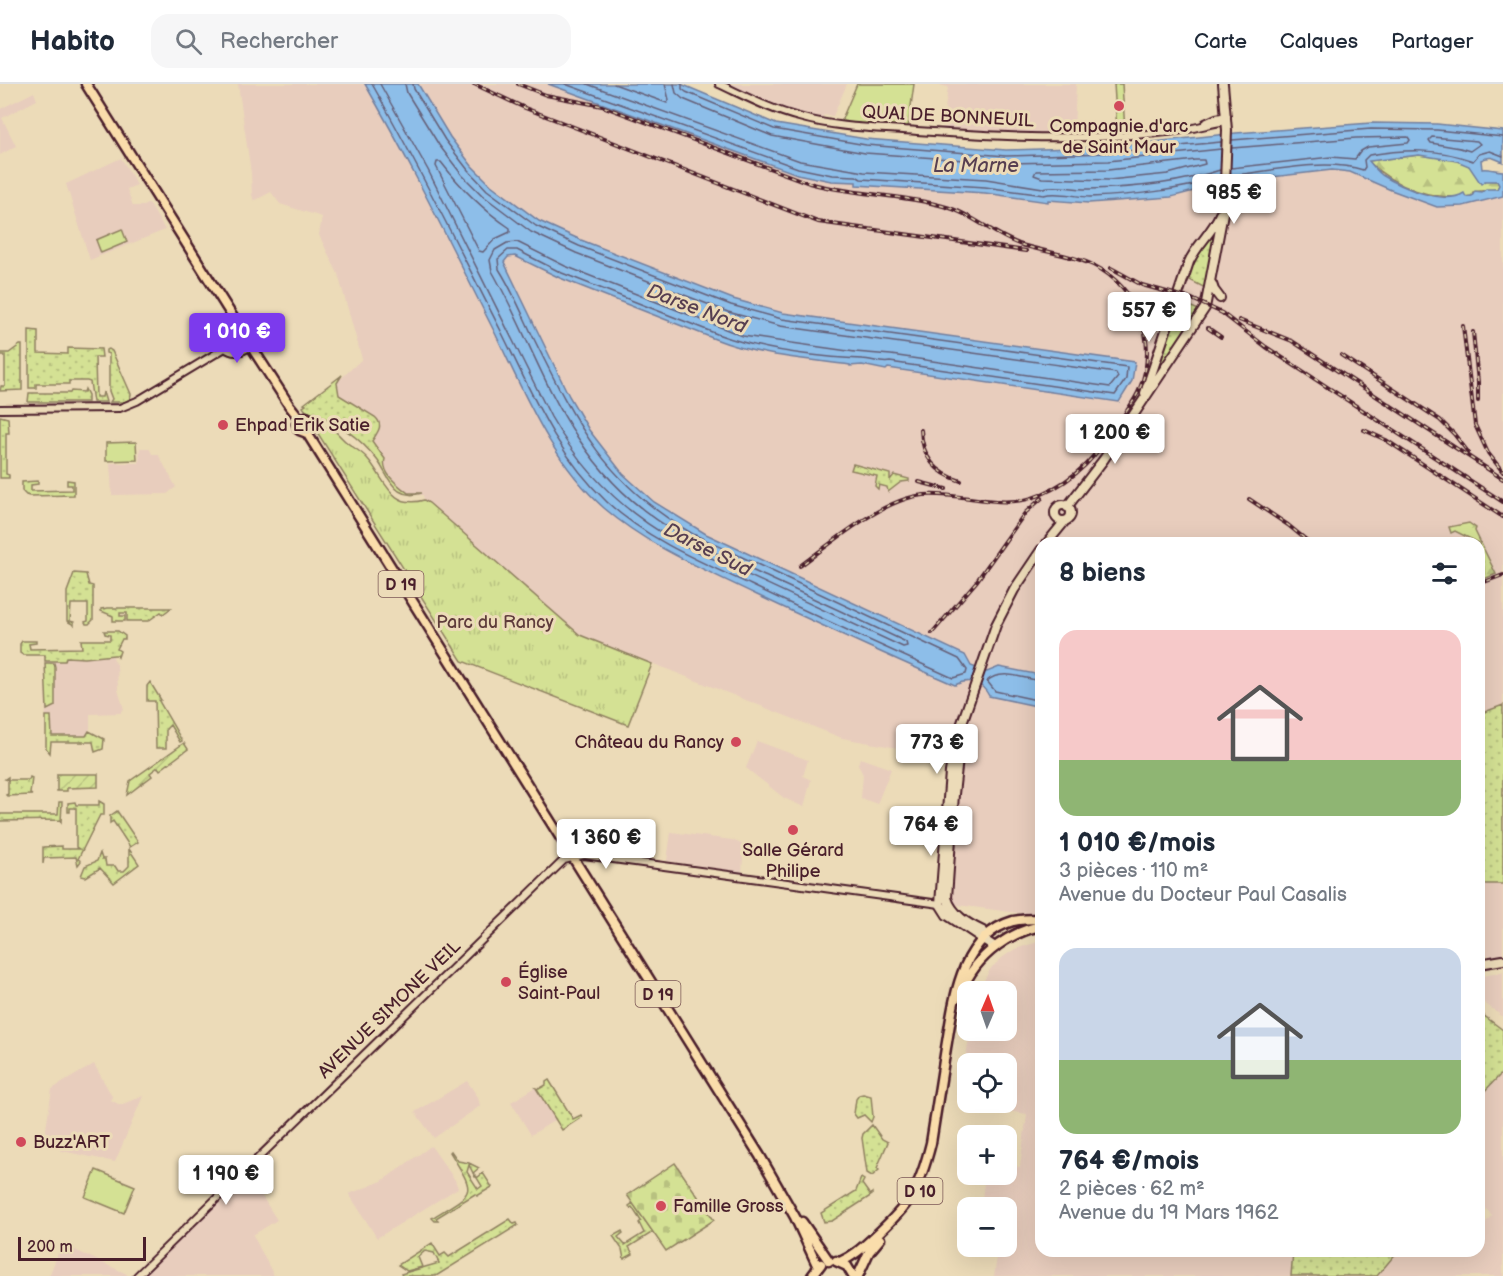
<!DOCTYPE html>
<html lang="fr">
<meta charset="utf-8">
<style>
body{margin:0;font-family:"Balsamiq Sans",sans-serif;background:#f6f6f7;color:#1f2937;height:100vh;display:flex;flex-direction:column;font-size:22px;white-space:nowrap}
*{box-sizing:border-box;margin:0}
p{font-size:20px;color:#747a83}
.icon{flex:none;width:33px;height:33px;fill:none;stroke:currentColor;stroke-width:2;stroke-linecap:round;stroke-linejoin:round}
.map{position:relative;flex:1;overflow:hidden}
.side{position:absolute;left:1035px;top:453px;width:450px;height:720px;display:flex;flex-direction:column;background:#fff;border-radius:18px;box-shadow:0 6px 24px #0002}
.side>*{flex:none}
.needle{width:39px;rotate:2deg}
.tools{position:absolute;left:957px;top:897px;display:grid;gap:12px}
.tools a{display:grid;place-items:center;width:60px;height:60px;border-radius:12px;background:#fff;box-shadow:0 6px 24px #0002;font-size:30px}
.scale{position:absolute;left:18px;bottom:15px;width:128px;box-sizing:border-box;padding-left:6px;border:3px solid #4a1f2b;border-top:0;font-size:16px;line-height:21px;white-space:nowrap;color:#4a1f2b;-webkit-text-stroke:4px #ecdbb8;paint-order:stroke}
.price{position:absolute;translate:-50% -51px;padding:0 14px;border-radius:6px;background:#fff;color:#222;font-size:20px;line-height:39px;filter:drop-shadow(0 2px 3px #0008)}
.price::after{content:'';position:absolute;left:50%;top:36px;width:18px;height:14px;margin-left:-9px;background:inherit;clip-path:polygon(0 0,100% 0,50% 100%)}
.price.current{background:#7c3aed;color:#fff}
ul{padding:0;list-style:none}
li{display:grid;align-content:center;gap:12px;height:318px;padding:0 24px}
li span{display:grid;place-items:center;height:186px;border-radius:18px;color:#555}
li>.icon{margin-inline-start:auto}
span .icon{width:108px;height:108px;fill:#fffc;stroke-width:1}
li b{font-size:26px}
h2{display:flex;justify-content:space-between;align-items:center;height:72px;padding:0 24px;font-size:26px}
header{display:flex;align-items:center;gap:36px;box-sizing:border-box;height:84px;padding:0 30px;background:#fff;border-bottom:2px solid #e0e1e3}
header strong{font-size:28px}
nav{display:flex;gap:33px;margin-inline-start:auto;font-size:21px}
.search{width:420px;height:54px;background:#f6f6f7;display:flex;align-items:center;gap:15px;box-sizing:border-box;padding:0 21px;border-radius:18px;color:#747a83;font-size:22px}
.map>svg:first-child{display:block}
.built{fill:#e8cdbd}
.grass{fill:url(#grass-dots);stroke:#8f8060;stroke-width:1.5}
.forest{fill:url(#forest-firs);stroke:#8f8060;stroke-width:1.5}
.cemetery{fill:url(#cemetery-stones);stroke:#8f8060;stroke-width:1.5}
.park{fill:url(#park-tufts);stroke:#8f8060;stroke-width:1.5}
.garden{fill:url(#garden-furrows);stroke:#8f8060;stroke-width:1.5}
.pitch{fill:#d4e194;stroke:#8f8060;stroke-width:1.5}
.water{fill:#8dbee9;stroke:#727e9d;stroke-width:1.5;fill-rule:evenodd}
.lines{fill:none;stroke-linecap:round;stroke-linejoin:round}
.shore{stroke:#655f77;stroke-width:1.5}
.tertiary-casing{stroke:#4a1f2b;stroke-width:10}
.secondary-casing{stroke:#4a1f2b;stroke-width:12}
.primary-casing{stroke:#4a1f2b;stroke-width:13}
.tertiary{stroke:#ecdbb8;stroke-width:6}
.secondary{stroke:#ecdbb8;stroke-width:8}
.primary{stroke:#faddab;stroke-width:8}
.rail-casing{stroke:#4a1f2b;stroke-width:4}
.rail{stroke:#ecdbb8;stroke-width:1.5;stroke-dasharray:4.5;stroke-linecap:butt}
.poi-dot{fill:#d1495b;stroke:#ecdbb8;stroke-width:2}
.labels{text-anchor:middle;stroke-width:6;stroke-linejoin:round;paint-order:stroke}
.shield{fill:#ecdbb8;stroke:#7b5755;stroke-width:1.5}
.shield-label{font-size:16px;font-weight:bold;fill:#4a1f2b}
.street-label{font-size:18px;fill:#4a1f2b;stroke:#ecdbb8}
.poi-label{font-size:18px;fill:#4a1f2b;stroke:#ecdbb8;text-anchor:start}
.park-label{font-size:18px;fill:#5f3c3b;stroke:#ecdbb8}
.water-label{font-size:20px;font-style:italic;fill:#573f51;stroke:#ecdbb8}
</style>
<header>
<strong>Habito</strong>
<div class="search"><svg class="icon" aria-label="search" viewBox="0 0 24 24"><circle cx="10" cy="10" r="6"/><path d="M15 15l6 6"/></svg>Rechercher</div>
<nav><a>Carte</a><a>Calques</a><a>Partager</a></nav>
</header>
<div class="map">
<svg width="1503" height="1192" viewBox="0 0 1503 1192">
<defs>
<pattern id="grass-dots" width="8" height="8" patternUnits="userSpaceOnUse" patternTransform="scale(1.5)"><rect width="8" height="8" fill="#d4e194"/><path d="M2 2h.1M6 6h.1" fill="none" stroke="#b8c180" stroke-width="1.8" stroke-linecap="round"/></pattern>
<pattern id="forest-firs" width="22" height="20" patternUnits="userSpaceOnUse" patternTransform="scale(1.5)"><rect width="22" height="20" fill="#d4e194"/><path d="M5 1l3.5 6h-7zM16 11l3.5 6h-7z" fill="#b8c180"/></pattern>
<pattern id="cemetery-stones" width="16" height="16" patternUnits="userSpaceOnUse" patternTransform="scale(1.5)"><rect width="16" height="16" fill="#d4e194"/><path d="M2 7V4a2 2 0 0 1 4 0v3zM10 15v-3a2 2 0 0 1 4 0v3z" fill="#b8c180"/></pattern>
<pattern id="park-tufts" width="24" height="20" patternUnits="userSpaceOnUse" patternTransform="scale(1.5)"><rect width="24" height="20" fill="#d4e194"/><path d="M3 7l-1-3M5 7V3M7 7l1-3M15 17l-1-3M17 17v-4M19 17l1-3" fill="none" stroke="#b8c180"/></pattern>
<pattern id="garden-furrows" width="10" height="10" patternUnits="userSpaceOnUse" patternTransform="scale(1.5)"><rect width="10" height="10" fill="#d4e194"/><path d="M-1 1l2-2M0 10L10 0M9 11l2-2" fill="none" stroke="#b8c180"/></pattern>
</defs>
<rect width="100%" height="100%" fill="#ecdbb8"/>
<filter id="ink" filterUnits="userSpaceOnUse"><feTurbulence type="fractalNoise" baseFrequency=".0167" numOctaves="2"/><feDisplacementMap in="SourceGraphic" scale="12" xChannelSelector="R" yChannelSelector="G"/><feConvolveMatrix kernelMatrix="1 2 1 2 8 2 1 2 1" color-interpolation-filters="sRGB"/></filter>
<g filter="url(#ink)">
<!-- built -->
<path class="built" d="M238,0H548L797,90L831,97L856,98V101L985,109L1082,119L1110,118L1228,98L1332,86L1350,88L1391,106L1463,122L1503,112V621L1479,630V459H1041V832L958,821L943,816L949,678L920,668L842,654L580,551L424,416L423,411L403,410L383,385L377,362L357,338L334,301L362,275L338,190L319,151L322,133L280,120L271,108L254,117L252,111L251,89Z
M727,0H847L833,32L824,31L822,35L802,32Z
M935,0H1076L1074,49H1029L942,45L948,3Z
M34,8L37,16L2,34L16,62L0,71V25Z
M121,74L137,101L127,105L133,122H143L149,119L165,146L90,176L66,100Z
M140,364H149L152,370H158L176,403L167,410L112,411L110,379H139Z
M113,570L114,578L117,580L118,606L124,625L121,627V629L90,630V644L87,652H46L45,571Z
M757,657L808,676L803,692L811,696L804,723L784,714L746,684Z
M860,674L891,685L877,720L861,714L863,691L858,680Z
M671,748L732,756L744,761L742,788L667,777Z
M1479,800H1503V872L1493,874L1479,866Z
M1038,858H1041V1167H1293L1291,1192H994L997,1173L974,1170L975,1163L1006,1162V1124L981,1123L985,1091L1006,1090L1007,1081L1020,1083L1027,1030L969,1021V1019L1006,1018V980H968L967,1007L962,999L970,947L1006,946V908L978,907L991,884L1003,873L1015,865Z
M1503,888V933L1479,915V893Z
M94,980L112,1012L111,1016L120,1021L143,1012L115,1078L62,1067L53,1060L46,1063V1045L52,1005Z
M1503,988V1192H1377L1398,1167H1479V1132L1486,1138L1492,1131L1479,1118V1013Z
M467,997L478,1013L480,1022L434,1054L415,1028Z
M536,1003L557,1035L531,1051L511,1018Z
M431,1062L455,1096L458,1104L377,1154L349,1110L382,1097Z
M247,1089L277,1136L253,1151L274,1192H141Z
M62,1160L127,1190L126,1192H49Z"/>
<!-- grass -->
<path class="grass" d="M1219,140L1205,204L1188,195C1186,176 1208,154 1219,140Z
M1177,217L1199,226L1154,293Z
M29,246L38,247V269L68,270V264L101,265L102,273H95L96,313H102L103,308L106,318H93L90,298L87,297H69V300H36V304H29Z
M20,261H22V306L0,307L1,302H5V271H1L0,273V269H9Z
M109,265L112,267L131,310L130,315L125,318H110L112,315L109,307V270L106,269V266Z
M342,291L337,299L339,311L375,333C384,341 378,348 372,357L385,375C381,389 398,401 408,409H422C414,411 407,412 399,407C389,400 385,387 378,377C359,352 335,336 306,327L303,323L306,321L304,320Z
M85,305L88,311V318H28L29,309H70L71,307L84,308Z
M0,332L8,334L9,349H6V390L9,391V394H0Z
M853,380L890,390V396L894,391L909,395V397L901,398L888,408L887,403L879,401L878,405L875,402L877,392L851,386Z
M67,396L74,397V411L29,412L26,411L22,407V398L38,397V400L31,401V407L72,406V401H67Z
M74,489L86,490L89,501L93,502V536L89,540H86L85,538L88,537V520H71L70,537L74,538V541L67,537V508Z
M108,524H171L163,530L161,528L148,537H127V529H120V532H125V537H113V532L101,527V525Z
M104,547H118L125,552V555H122L117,565L120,567L118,573L117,571H114L85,574L66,573L65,577H45V571H23L20,569V560L22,557H36V559L29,560L30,565L82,564L81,556H110V551L105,550Z
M45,579H54L55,583V622L47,626Z
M150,598L161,616L159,617L182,657L180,658L170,641L166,645V664H156L155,617H147V602Z
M1503,621V800H1479V630Z
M46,632H51L52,652H86L89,647L104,655L103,665L95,668L93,658H51L50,669L46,664Z
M8,693V696H29L30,693L32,694L30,710L32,711L7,712L6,711L8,710V696L5,695Z
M99,717L104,720V731H100L78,775L81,777L78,781L76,773L44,774L43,780V763L62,762V765H79L76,763V724H70V728H68V719L75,718L76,721H99Z
M59,718H62L61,738L60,736L0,737V730H58Z
M117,727L138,758L130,763L113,737L110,739V732Z
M129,765L139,780L114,799L100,784L86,793L81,792L85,782L97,777L100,769L102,775H105L106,782H115L118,787H124L129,782Z
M1479,928L1503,946V988L1479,1013Z
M549,996L573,1035L581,1031L582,1033L562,1046L536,1004L539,1005L546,1001V998Z
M863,1010L871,1012L873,1033L871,1038L864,1031L857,1034L854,1030L856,1015L859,1011Z
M872,1041L882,1055L888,1058L877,1084L879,1086L872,1092L867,1089L862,1054L863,1050Z
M451,1067L458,1077L469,1079L479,1084L473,1089L477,1093H475L469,1081L467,1088L478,1105L482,1102L477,1094L483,1089L492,1103L477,1112L475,1110L436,1134L438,1137H435L432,1134C475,1107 477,1112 450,1068Z
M861,1094L864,1096L862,1100L870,1111L872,1109V1111L832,1137L824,1138L821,1129L856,1107Z
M633,1119L653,1148L629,1163L633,1170L624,1175L622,1165L613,1152L622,1147L623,1149L618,1153L625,1161L644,1149L639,1139L641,1137L632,1123L630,1124L629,1122Z
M510,1135L514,1140L517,1139L518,1141L436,1192H402L401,1190L439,1179L434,1169L425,1167L418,1173L422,1183L407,1187L398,1181L432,1159L440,1172L445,1169L449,1173Z
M1293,1167H1398L1377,1192H1291Z"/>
<!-- forest -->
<path class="forest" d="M1419,71C1434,73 1451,74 1466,80C1481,87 1473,96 1497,97L1499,101L1497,105L1473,108L1472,112C1434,117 1395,104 1368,77Z
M1469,439L1476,444L1475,447L1496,490L1479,497V495L1484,491C1485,479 1480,471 1479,459L1455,447L1451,449L1449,443Z"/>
<!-- cemetery -->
<path class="cemetery" d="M675,1079L714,1136L666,1167L627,1111Z"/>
<!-- park -->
<path class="park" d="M323,343C332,343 336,348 342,354C349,362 360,366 367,374C385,394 390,426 424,416L429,419L580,551L652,580L628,641L462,577L317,348Z"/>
<!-- garden -->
<path class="garden" d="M184,659L188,665L160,686L158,683L150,689L152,692L127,711L130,697Z
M57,690H98V703L67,704V707H57Z"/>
<!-- pitch -->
<path class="pitch" d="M857,0H914L908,44L843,38L842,35Z
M1114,0H1122L1125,47H1117Z
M122,145L127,158L101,169L96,156Z
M136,358L137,376L106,377V359Z
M96,1086L135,1102L124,1129L85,1113Z"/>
<!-- water -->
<path class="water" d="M365,0H418L450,53L472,82L491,101L539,137L581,156L733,215L783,229L1135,278L1132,297L1119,318L888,284L886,286L862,281L850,282V281C804,275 758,272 715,255L560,194L515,172L508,173L504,178L569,312L589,346L623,390L654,418L706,450L965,571L971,582L987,588L999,583L1041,591V623L989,612C982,598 969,594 955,601C888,572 823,542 757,511C704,485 649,463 604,424C550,376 524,308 493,245C451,162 411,79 365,0Z
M548,0H681L776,40L866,55L1006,66L1107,63L1236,49L1371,39L1437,40L1503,47V78C1494,74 1490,71 1481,76L1482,85C1489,84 1495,87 1503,87V112L1463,122L1437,123L1391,106L1350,88L1332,86L1228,98L1171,113L1089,119L1048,116V118L985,109L856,101V98L831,97L797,90ZM1419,71L1457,77L1469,82L1481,100L1485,97H1497L1499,101L1497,105H1486L1482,108L1475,107L1472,112L1466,113L1464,109C1444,122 1401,103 1382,91C1377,87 1373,82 1369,77Z"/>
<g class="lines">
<!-- shore -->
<path class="shore" d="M372,0C418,80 458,163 500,245C532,309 554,367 607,418C648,456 701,478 751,501C818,533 886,564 953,594L966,590L967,586L959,575L693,450C606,400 577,342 534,255C523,232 513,207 499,185L498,175L508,166H517L562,189L717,250C761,266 815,273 862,275C872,275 880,280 890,278L1115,311L1126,295L1127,283L782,235L731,221L579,162L536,142L487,106L468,86L445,56L414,5L413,0
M380,0L428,86L551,333C582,387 624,429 679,459L903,563L907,562L906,558C860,536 815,515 769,494C687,456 630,433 578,354C543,302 523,241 492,187L490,176L495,166L507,159L517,158L565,182L743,252L855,268L891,271L1110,303L1118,293L1116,289L780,242L728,228L576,169L531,148L482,111L462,91L439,61L407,9L405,0
M565,0L798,84L832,91L856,92L861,95L985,103L1044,111C1057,107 1076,113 1090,113C1134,111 1177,107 1220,94
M587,0L800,77L864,88L986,95L1043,104C1057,100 1074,106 1090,105C1134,104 1178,100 1220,86
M614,0L667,19L669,16L665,0
M674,0L676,9L683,15L772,52L865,69L1007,79L1108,77L1221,65
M682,0V5L686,8L774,45L866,61L1006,72L1107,69L1221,58
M1432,53L1477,57L1480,60L1470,67L1460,64L1431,59L1429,56Z
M1232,56L1371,45L1437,46L1503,53
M1195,76H1204L1205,80L1168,90L1109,96L1042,94L1034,91L1036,87L1108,86Z
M437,78H441C461,104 483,126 510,144V148L495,155L483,168L479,167L436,82Z
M1231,84L1331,73L1355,75L1361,67L1368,63L1408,59L1410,56L1408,53L1356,54L1232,64
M1230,92C1270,87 1325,74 1363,86L1365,83L1364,76L1369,71C1405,65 1438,64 1473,77L1479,70L1490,67L1503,72
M1041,597C1023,595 1002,584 987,597L995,607L1041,617"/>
<defs>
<path id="tertiary" d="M719,0C745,12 771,26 799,33C837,44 878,44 917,47C1005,53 1095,58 1182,46C1197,44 1212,39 1227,37
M1205,39L1216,34L1227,32
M225,264C234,271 242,268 251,262
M225,264V253L238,242
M0,325L120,324L137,317L225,264
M137,1192L564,776L584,771L940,820"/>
<path id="secondary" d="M1212,200L1214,206L1220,214
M1145,309L1189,178C1197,160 1213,148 1220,130
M1055 429a8 8 0 1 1 16 0a8 8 0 1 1-16 0Z
M1067,423L1104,375L1205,224L1224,124L1227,46L1223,0
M1047,459L1065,437
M960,657L954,710L947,814C952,831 968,840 983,847
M995,863L947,831L940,820L950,688L955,659L996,541L1014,506L1041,466
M1479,880L1503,876"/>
<path id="primary" d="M86,0L251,262L289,321L300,335
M300,335L306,333L313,337V344L307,349
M300,335L297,340L299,346L307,349
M307,349L760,1072L795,1133L818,1183
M960,913C970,877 1005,849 1041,842
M802,1138L829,1177
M836,1177L847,1182L853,1192
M840,1178C854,1172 863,1163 874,1153C910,1120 919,1107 931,1059C936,1028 941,996 946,964C954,918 959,853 1013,837C1022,835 1032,835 1041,835
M812,1192L821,1180
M858,1192L869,1168L880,1155"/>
</defs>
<!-- tertiary casing -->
<use href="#tertiary" class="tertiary-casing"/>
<!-- secondary casing -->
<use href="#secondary" class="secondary-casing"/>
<!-- primary casing -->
<use href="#primary" class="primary-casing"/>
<!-- tertiary -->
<use href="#tertiary" class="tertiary"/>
<!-- secondary -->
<use href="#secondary" class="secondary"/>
<!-- primary -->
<use href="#primary" class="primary"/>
<defs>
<path id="rail" d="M474,0L525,24L818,138L1026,167
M518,0L546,11L602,22L809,99C853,111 899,110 943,122C971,129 992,150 1019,160C1043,168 1070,170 1093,181C1138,203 1159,258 1140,304C1135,317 1126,327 1119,339C1095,372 1079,394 1040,411C1003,427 963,408 924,411C884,414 833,458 800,482
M1111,184L1142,201L1192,215L1222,229L1266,263L1503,418
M1239,236L1292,257L1503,395
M1463,242L1475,341L1488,369L1503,388
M1208,244L1221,253
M1473,248L1478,298V317
M1341,271L1440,336L1454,350L1468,368
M921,346C922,374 936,389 961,397
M1364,346L1386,356L1503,433
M919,398L946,405
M1249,415L1288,441L1310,459
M1479,500L1503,491
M932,549L976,498L1025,429L1042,414"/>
</defs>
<!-- rail casing -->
<use href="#rail" class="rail-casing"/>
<!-- rail -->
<use href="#rail" class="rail"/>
</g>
</g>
<!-- markers -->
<g class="poi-dot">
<circle cx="1119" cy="22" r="6"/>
<circle cx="223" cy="341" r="6"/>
<circle cx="736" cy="658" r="6"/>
<circle cx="793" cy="746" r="6"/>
<circle cx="506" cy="898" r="6"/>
<circle cx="21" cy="1058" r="6"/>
<circle cx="661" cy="1122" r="6"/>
</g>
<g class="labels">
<!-- shield labels -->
<g class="shield">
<rect x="378.5" y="487" width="45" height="26" rx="4.5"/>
<rect x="635.5" y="897" width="45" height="26" rx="4.5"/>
<rect x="897.5" y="1094" width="45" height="26" rx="4.5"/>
</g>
<g class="shield-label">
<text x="401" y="506">D 19</text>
<text x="658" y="916">D 19</text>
<text x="920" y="1113">D 10</text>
</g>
<!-- street labels -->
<g class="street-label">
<text transform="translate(948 32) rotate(3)" y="6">QUAI DE BONNEUIL</text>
<text transform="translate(389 925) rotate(-44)" y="6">AVENUE SIMONE VEIL</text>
</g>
<!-- poi labels -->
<g class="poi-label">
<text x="1119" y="48" text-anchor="middle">Compagnie d'arc<tspan x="1119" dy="21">de Saint Maur</tspan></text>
<text x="235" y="347">Ehpad Erik Satie</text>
<text x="724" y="664" text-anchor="end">Château du Rancy</text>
<text x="793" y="772" text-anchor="middle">Salle Gérard<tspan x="793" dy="21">Philipe</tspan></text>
<text x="518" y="894">Église<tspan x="518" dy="21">Saint-Paul</tspan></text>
<text x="33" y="1064">Buzz'ART</text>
<text x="673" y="1128">Famille Gross</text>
</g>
<!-- park labels -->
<g class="park-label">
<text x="495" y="544">Parc du Rancy</text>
</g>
<!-- water labels -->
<g class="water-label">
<text x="976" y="88">La Marne</text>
<text transform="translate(697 224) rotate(21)" y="7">Darse Nord</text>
<text transform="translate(708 465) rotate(27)" y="7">Darse Sud</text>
</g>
</g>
</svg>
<div class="tools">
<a><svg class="needle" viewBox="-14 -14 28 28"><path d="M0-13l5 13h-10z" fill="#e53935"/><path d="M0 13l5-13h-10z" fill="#747a83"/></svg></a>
<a><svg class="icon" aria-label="locate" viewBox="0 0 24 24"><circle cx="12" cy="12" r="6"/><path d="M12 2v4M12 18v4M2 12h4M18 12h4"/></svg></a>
<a>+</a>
<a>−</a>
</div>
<div class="scale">200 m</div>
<b class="price" style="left:1234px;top:141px">985 €</b>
<b class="price" style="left:1149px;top:259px">557 €</b>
<b class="price current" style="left:237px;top:280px">1 010 €</b>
<b class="price" style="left:1115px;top:381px">1 200 €</b>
<b class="price" style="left:937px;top:691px">773 €</b>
<b class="price" style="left:931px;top:773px">764 €</b>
<b class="price" style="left:606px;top:786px">1 360 €</b>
<b class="price" style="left:226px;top:1122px">1 190 €</b>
<section class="side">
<h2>8 biens<svg class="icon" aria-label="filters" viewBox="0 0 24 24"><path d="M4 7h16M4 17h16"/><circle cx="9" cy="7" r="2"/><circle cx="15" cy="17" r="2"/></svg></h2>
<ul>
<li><span style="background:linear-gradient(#f6c9c9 70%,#8fb573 0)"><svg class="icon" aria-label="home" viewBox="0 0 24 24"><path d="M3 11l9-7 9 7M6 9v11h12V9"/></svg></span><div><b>1 010 €/mois</b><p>3 pièces · 110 m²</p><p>Avenue du Docteur Paul Casalis</p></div></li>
<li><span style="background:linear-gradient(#c9d6e8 60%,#8fb573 0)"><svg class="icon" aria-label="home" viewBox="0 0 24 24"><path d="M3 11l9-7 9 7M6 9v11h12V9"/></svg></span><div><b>764 €/mois</b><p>2 pièces · 62 m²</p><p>Avenue du 19 Mars 1962</p></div></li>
</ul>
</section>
</div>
